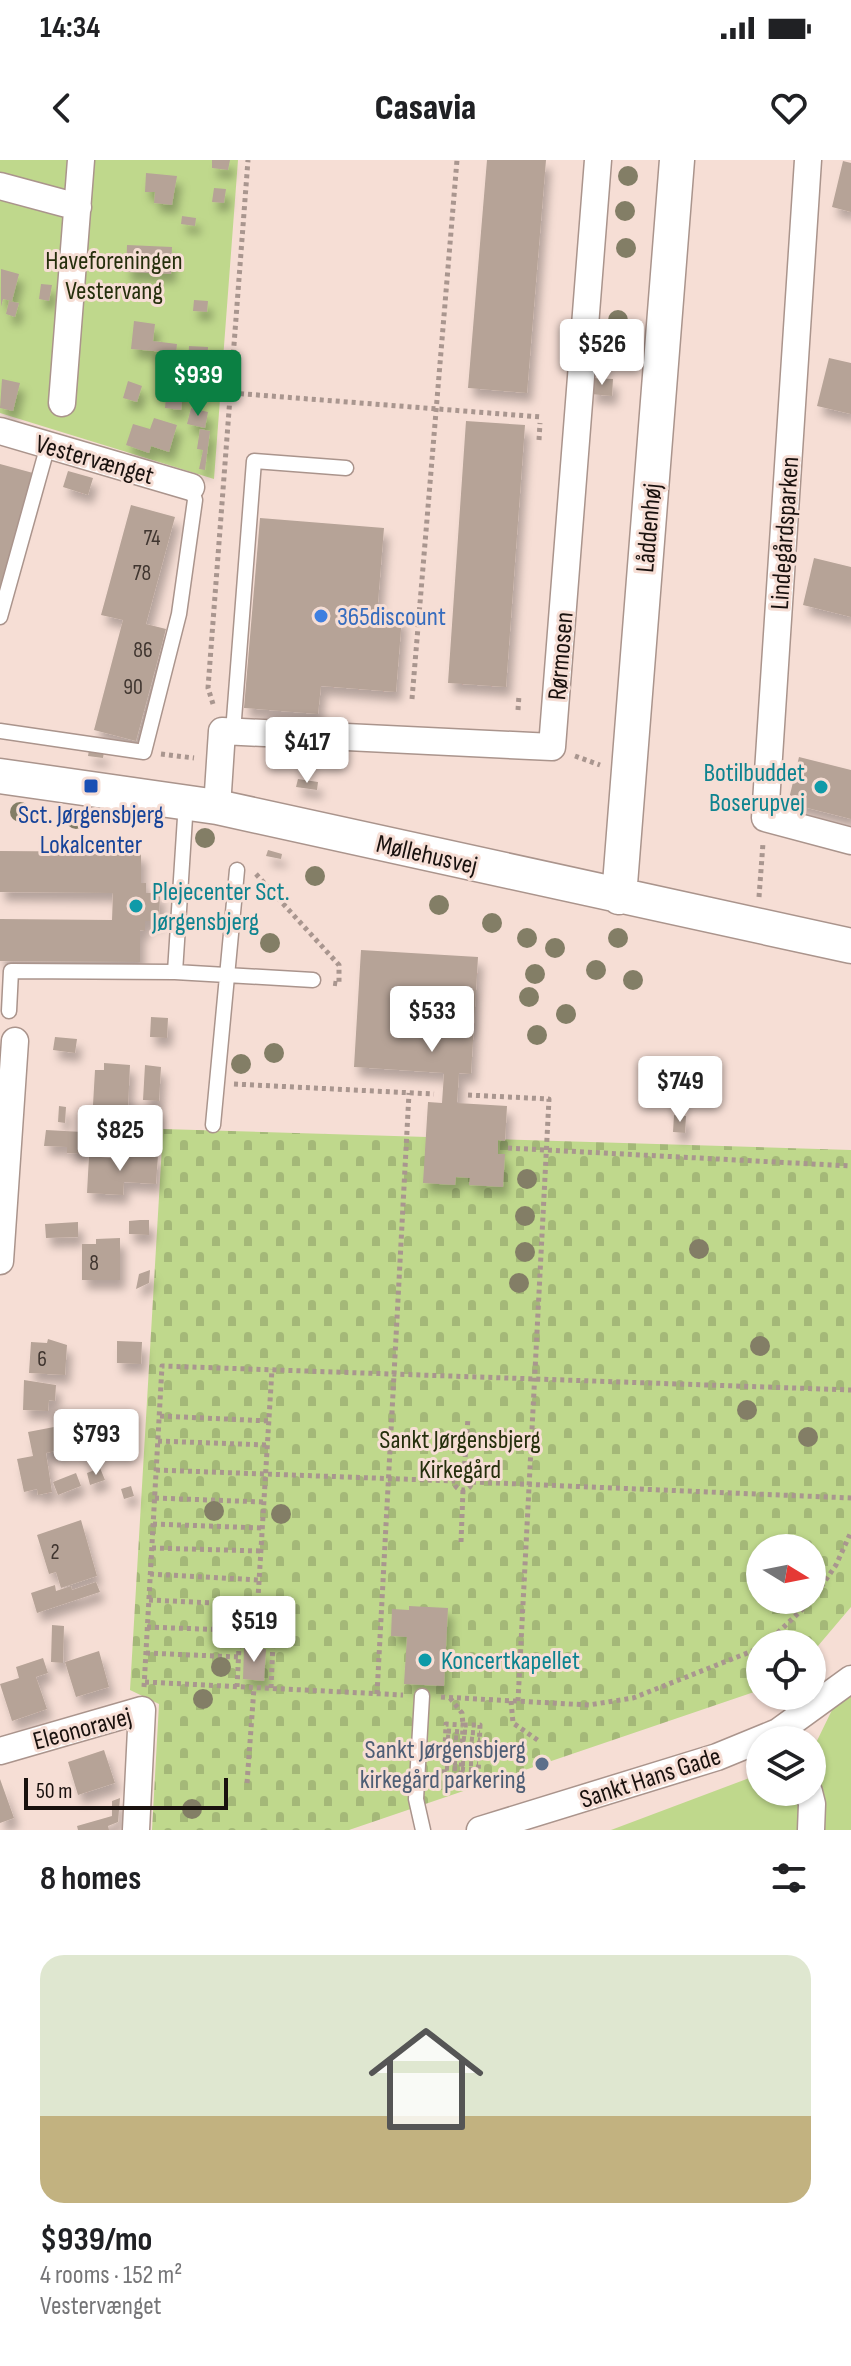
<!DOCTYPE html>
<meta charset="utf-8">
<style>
body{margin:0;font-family:"Sofia Sans Condensed",sans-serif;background:#f6f6f6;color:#202124;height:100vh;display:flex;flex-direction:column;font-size:30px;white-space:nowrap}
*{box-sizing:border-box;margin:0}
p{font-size:26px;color:#757577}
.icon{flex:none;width:44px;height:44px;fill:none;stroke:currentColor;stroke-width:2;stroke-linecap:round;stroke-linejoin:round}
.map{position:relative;height:1670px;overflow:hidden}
.side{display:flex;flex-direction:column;background:#fff;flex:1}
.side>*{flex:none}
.needle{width:52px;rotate:100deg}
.fabs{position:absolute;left:746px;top:1374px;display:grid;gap:16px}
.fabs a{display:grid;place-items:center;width:80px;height:80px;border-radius:50%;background:#fff;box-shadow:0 2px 6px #0004;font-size:40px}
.scale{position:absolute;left:24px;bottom:20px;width:204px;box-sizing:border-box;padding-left:8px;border:4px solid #19110e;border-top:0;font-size:22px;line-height:28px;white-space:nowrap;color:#19110e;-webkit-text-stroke:6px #f6ded5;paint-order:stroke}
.price{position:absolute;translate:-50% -68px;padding:0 18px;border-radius:8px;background:#fff;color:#222;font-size:26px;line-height:52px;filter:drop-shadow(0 2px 4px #0008)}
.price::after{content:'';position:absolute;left:50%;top:48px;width:24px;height:18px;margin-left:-12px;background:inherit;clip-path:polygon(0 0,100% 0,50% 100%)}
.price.current{background:#0b8043;color:#fff}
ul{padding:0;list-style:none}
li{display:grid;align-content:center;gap:16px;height:424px;padding:0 40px}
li+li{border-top:2px solid #e0e0e0}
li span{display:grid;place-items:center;height:248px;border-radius:24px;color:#555}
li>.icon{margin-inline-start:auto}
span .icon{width:144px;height:144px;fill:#fffc;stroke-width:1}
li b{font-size:34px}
h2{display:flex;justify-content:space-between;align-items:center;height:96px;padding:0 40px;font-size:34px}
.status{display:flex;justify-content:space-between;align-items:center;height:56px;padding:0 40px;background:#fff;direction:ltr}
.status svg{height:22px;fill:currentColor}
header{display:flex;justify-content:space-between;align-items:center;height:104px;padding:0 40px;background:#fff;font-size:36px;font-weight:800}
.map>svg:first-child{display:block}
.cemetery{fill:url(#cemetery-stones);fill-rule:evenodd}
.green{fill:#bfd88c}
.building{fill:#b6a397;filter:url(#shadow)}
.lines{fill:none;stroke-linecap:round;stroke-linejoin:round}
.service-casing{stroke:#aa948c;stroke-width:17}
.minor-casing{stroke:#aa948c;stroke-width:29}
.tertiary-casing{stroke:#aa948c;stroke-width:37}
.path{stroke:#a9968f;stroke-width:5;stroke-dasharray:4 4;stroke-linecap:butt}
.service{stroke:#fff;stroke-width:14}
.minor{stroke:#fff;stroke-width:26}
.tertiary{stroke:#fff;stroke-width:34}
.tree{fill:#837e66}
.shop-dot{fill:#3f7fe0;stroke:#f6ded5;stroke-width:3}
.transit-dot{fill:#1a4fb4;stroke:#f6ded5;stroke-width:3}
.culture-dot{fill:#0f9aa8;stroke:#f6ded5;stroke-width:3}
.service-dot{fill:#5c6f8a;stroke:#f6ded5;stroke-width:3}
.labels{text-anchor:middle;stroke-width:6;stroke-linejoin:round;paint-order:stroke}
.number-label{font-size:22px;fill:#403630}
.park-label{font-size:26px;fill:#252f0c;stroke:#f6ded5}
.street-label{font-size:26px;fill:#19110e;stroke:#f6ded5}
.shop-label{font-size:26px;fill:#366cbe;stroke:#f6ded5;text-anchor:start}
.culture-label{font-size:26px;fill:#0d838f;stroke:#f6ded5;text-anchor:start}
.transit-label{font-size:26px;fill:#164399;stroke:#f6ded5}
.service-label{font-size:26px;fill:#4e5e75;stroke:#f6ded5;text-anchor:end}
</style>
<div class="status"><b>14:34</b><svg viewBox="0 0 49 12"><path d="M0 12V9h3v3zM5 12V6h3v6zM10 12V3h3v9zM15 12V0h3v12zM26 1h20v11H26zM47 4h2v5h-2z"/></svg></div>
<header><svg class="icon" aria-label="back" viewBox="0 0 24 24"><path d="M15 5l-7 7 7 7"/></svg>Casavia<svg class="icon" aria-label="heart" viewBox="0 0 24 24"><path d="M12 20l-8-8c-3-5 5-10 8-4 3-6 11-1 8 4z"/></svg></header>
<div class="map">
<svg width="851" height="1670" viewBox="0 0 851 1670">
<defs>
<pattern id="cemetery-stones" width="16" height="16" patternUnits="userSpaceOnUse" patternTransform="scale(2)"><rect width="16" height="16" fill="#bfd88c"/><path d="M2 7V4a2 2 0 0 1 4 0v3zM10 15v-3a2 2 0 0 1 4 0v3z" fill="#a4b878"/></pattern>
<filter id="shadow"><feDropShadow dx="5" dy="9" stdDeviation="4" flood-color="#0004"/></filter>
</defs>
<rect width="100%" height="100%" fill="#f6ded5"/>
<!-- cemetery -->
<path class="cemetery" d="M163,969L851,990V1447L812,1493V1484H760V1530L349,1670H152L159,1544L130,1530ZM760,1388H812V1440H760Z"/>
<!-- green -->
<path class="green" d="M0,0H238L214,319L0,253Z
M851,1511V1670H611L760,1614V1632H812V1591Z"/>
<!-- building -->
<path class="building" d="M212,0H230L228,10L212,8Z
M487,0H546L527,233L468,228Z
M843,1L851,3V52L832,47Z
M146,13L177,16L172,45L154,43L155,32H145Z
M214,28L226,29L224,43L212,42Z
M182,56L196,58L195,66L181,64Z
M127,85L172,87L171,114L126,112Z
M1,109L19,114L12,141L3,139L1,147Z
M41,124L52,125L49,141L39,139Z
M194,140L208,141L207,152L193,151Z
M9,141L19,143L15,157L6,154Z
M134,161L155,164L153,181L177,184L176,193L131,189Z
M189,186L208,187L207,203L188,201Z
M829,198L851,203V254L817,246Z
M168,215L185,216L181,250L165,248Z
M592,218L613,219L612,236L590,234Z
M2,219L20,223L13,251L0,248Z
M128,221L142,226L137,242L123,238Z
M191,248L208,252L205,268L187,264Z
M154,258L177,265L169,292L151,286L149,293L126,285L133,264L150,269Z
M466,261L525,265L506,527L448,523Z
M200,269L210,271L205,310L199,309L203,290L197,289Z
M0,304L33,313L1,427H0Z
M68,311L93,318L88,335L63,327Z
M131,345L175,357L146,464L166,469L136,581L94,570L123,460L101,455Z
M260,358L384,368L377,455L402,457L396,532L321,526L318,554L244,548Z
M814,398L851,407V457L803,445Z
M89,590L104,592L103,598L88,596Z
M799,597L851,610V659L788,643Z
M298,619L318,622L317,630L296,627Z
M268,690L282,694L281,699L266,696Z
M0,691L141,692V723H146V733H160L159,761H145V771L140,770V802L0,801V759L112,760L113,733L0,732Z
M361,790L478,797L471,914L459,913L457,943L507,946L505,981L498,980V994H505L503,1027L469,1025L470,1018L456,1017L455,1025L423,1023L428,942L442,943L444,913L354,907Z
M151,857L168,858L167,878L150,877Z
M55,877L77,879L75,893L53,890Z
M104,903L130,905L128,947L93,945L95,910H104Z
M145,905L161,907L159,941L143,940Z
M59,946L66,947L65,963L58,962Z
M145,948H159L158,970H144Z
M674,955L686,956L685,973L673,972Z
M46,970L83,972L82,994L67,993V987L44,986Z
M135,978L150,979V988L135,986Z
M124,993L158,995L156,1024L124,1022L123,1035L87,1033L89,996L124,999Z
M140,1060H149V1075L129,1074V1061Z
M78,1062V1077L46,1078L45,1064Z
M120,1078V1120H82V1084H96V1079Z
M150,1110L149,1123L136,1129L139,1114Z
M48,1179L67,1185L65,1215L29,1213L31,1182L47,1183Z
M117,1181L142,1182L141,1204L117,1203Z
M24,1220L56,1225L55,1241L49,1240L48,1251L23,1250Z
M54,1267L59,1290L46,1293L52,1332L38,1335L37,1329L24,1332L17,1299L33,1296L28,1272Z
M100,1308L105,1320L90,1325L87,1313Z
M76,1313L81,1326L58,1335L53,1322Z
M131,1326L134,1336L124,1339L121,1329Z
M81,1360L97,1416L61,1428L56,1412L49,1414L37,1375Z
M96,1422L100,1432L37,1453L31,1433L55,1425L56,1431L71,1426L72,1430Z
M409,1446L448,1448L444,1526L404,1524L407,1477L391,1476L392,1449L409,1450Z
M52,1465L64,1466L63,1503L51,1502Z
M244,1488L266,1489L264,1521L243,1519Z
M99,1491L109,1527L76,1537L65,1502Z
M43,1498L48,1513L36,1517L47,1549L12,1561L0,1524L19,1518L16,1507Z
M104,1590L115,1623L78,1635L68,1602Z
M0,1619L14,1658L0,1663Z
M120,1638L118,1662L108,1666L109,1670H78L77,1666L112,1656V1641Z"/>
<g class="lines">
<defs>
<path id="service" d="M0,457L48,285
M0,571L144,592L179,454L195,340L191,327
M233,572L254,301L346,308
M175,812L186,642
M9,851L11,811L175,812L313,820
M213,965L237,710
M422,1536L416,1639L423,1670"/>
<path id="minor" d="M808,0L765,658L851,681
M0,26L78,47
M62,243L81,0
M0,271L191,327
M217,647L222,571L552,587L598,0
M0,1101L15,881
M0,1591L142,1550L136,1670
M809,1632L812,1644L811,1670
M480,1670L717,1597L778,1572L851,1519"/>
<path id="tertiary" d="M0,616L217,647L851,786
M619,737L677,0"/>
</defs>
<!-- service casing -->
<use href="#service" class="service-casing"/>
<!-- minor casing -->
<use href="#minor" class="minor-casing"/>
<!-- tertiary casing -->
<use href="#tertiary" class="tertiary-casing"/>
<!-- path -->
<path class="path" d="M232,233L541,257
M539,280L540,263
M412,539L457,0
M213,544L208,528L248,0
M518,550L519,535
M161,594L194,598
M575,596L600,605
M256,714L339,805V824L332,823
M759,737L763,683
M234,924L434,934
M468,935L549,939L518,1541
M508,988L851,1006
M160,1256L269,1261
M158,1281L267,1285
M156,1310L455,1321
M454 1321a9 9 0 1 1 18 0a9 9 0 1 1-18 0Z
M464,1313L468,1258
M472,1322L851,1338
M155,1338L264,1342
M153,1364L262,1368
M461,1382L463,1330
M152,1388L261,1391
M150,1414L259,1420
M149,1440L258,1445
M812,1440L836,1405L851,1372
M147,1467L256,1471
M766,1484L812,1440
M146,1493L238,1497
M145,1522L403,1535
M144,1527L162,1206L851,1230
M237,1527L239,1487L255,1472
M271,1528L273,1483L256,1471L272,1209
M377,1534L409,933
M441,1537L589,1545L633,1538L760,1488
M450,1538L462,1553L463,1565H480L478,1617L444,1615L446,1564L463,1565L461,1616
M511,1541L513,1563L539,1581
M447,1571L480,1573
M446,1577L480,1580
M446,1584L479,1585
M446,1590L479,1592
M445,1597L479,1598
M445,1603L478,1604
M445,1608L478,1610
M247,1623L254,1528"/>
<!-- service -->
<use href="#service" class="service"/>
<!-- minor -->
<use href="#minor" class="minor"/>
<!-- tertiary -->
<use href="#tertiary" class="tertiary"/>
</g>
<!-- trees -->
<g class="tree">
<circle cx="628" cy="16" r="10"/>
<circle cx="625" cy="51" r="10"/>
<circle cx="626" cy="88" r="10"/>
<circle cx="618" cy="160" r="10"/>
<circle cx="616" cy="197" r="10"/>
<circle cx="20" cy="652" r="10"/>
<circle cx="76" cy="659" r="10"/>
<circle cx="205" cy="678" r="10"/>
<circle cx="315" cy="716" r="10"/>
<circle cx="439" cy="745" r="10"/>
<circle cx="492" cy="763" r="10"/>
<circle cx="527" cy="778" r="10"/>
<circle cx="618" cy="778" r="10"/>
<circle cx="270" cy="783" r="10"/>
<circle cx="555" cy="788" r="10"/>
<circle cx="596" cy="810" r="10"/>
<circle cx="535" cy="814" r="10"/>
<circle cx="633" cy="820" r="10"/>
<circle cx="529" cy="837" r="10"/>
<circle cx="566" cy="854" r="10"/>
<circle cx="537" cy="875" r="10"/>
<circle cx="274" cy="893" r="10"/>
<circle cx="241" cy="904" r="10"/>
<circle cx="527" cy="1019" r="10"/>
<circle cx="525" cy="1056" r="10"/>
<circle cx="699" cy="1089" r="10"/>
<circle cx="525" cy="1092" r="10"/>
<circle cx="519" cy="1123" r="10"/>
<circle cx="760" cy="1186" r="10"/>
<circle cx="747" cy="1250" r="10"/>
<circle cx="808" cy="1277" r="10"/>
<circle cx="214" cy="1351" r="10"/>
<circle cx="281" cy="1354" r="10"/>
<circle cx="221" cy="1507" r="10"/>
<circle cx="203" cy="1539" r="10"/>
<circle cx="192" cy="1649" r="10"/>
</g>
<!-- markers -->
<circle class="shop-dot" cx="321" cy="456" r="8"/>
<rect class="transit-dot" x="83" y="618" width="16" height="16" rx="4"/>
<g class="culture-dot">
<circle cx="821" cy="627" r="8"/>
<circle cx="136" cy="746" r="8"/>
<circle cx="425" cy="1500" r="8"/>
</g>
<circle class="service-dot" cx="542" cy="1604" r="8"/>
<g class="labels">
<!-- number labels -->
<g class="number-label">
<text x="152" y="385">74</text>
<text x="142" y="420">78</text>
<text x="143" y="497">86</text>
<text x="133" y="534">90</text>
<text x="94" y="1110">8</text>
<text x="42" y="1206">6</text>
<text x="55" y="1399">2</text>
</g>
<!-- park labels -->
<g class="park-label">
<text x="114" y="109">Haveforeningen<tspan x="114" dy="30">Vestervang</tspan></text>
<text x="460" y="1288">Sankt Jørgensbjerg<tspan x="460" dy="30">Kirkegård</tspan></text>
</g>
<!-- street labels -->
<g class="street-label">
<text transform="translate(95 299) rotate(16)" y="9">Vestervænget</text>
<text transform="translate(648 368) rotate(-85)" y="9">Låddenhøj</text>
<text transform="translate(784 373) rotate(-86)" y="9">Lindegårdsparken</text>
<text transform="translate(560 496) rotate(-85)" y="9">Rørmosen</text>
<text transform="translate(427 694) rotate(13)" y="9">Møllehusvej</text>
<text transform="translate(82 1568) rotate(-15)" y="9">Eleonoravej</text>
<text transform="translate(650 1617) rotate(-18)" y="9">Sankt Hans Gade</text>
</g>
<!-- shop labels -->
<g class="shop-label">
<text x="337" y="465">365discount</text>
</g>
<!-- culture labels -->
<g class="culture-label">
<text x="805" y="621" text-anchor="end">Botilbuddet<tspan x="805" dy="30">Boserupvej</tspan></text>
<text x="152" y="740">Plejecenter Sct.<tspan x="152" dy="30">Jørgensbjerg</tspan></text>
<text x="441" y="1509">Koncertkapellet</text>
</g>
<!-- transit labels -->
<g class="transit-label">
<text x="91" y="663">Sct. Jørgensbjerg<tspan x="91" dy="30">Lokalcenter</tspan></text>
</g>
<!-- service labels -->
<g class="service-label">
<text x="526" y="1598">Sankt Jørgensbjerg<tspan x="526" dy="30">kirkegård parkering</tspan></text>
</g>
</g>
</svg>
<div class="fabs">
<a><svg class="needle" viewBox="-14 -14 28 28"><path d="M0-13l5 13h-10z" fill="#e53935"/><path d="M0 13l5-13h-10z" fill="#757577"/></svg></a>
<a><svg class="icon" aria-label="locate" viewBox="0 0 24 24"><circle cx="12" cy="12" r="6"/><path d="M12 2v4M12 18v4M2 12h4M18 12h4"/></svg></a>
<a><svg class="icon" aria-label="layers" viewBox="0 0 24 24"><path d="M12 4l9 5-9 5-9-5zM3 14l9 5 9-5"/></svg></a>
</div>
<div class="scale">50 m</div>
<b class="price" style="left:602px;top:227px">$526</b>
<b class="price current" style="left:198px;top:258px">$939</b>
<b class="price" style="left:307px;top:625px">$417</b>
<b class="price" style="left:432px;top:894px">$533</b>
<b class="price" style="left:680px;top:964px">$749</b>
<b class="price" style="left:120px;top:1013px">$825</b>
<b class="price" style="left:96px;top:1317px">$793</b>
<b class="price" style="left:254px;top:1504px">$519</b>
</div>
<section class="side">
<h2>8 homes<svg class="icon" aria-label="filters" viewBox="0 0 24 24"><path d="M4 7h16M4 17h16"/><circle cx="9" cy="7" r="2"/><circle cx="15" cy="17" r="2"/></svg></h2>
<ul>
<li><span style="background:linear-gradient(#dfe7d0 65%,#c2b280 0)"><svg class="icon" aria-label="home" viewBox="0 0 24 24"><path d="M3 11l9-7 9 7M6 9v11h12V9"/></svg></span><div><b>$939/mo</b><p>4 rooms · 152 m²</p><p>Vestervænget</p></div></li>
</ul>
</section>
